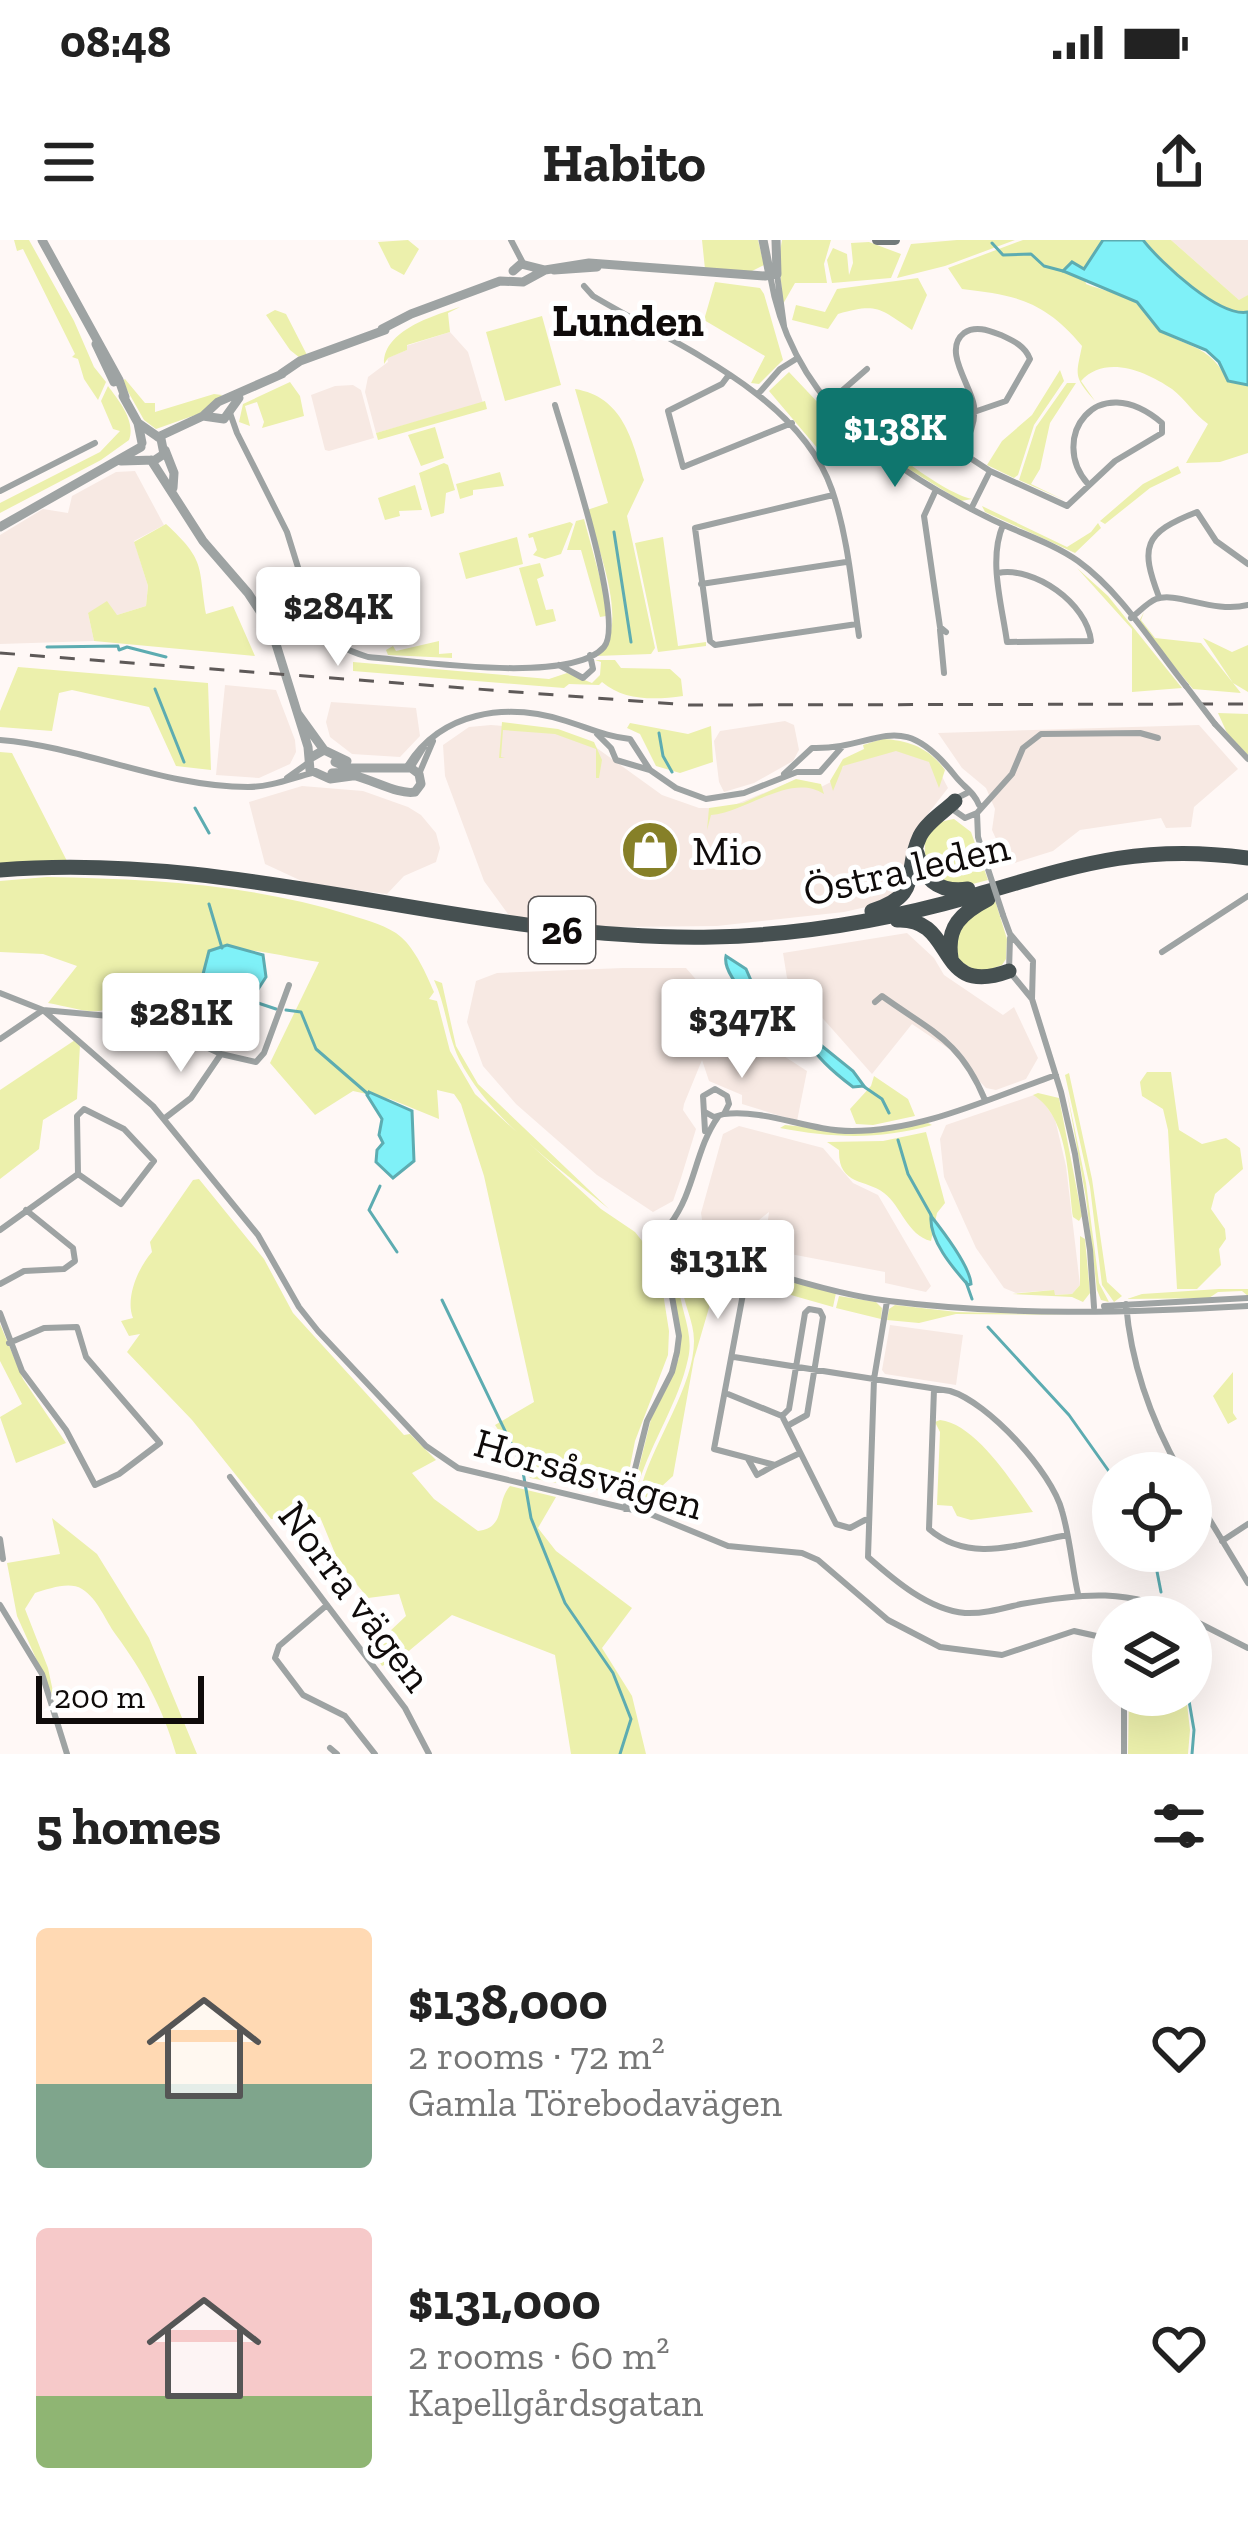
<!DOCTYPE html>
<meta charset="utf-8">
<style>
body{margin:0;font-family:"Zilla Slab",serif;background:#f2f2f2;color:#222;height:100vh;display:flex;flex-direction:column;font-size:45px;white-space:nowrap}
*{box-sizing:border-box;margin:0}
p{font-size:39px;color:#767676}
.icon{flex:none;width:66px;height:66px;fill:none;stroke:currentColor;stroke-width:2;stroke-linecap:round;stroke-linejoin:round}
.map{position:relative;height:1514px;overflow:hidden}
.sheet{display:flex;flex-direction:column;background:#fff;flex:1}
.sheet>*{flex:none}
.buttons{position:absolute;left:1092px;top:1212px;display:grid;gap:24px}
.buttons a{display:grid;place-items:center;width:120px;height:120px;border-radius:50%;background:#fff;box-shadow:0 12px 48px #0002;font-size:60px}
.scale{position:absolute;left:36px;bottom:30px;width:168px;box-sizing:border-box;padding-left:12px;border:6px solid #0f0b0a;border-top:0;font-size:33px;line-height:42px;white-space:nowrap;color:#0f0b0a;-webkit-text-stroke:9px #fff;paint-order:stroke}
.price{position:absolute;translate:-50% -102px;padding:0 27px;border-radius:12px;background:#fff;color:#222;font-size:39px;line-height:78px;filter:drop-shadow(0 3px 6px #0008)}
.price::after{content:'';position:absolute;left:50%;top:72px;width:36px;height:27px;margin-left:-18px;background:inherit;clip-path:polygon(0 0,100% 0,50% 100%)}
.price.current{background:#0f766e;color:#fff}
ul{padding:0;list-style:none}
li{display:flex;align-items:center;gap:36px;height:300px;padding:0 36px}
li span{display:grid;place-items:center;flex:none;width:336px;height:240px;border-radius:12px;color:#555}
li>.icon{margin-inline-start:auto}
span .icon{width:144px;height:144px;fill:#fffc;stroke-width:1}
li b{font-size:51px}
h2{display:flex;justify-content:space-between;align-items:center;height:144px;padding:0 36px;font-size:51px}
.status{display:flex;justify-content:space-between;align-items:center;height:84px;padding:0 60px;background:#fff;direction:ltr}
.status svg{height:33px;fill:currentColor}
header{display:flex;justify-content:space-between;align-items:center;height:156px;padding:0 36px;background:#fff;font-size:54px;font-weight:700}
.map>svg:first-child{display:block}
.built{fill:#f7e9e3}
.green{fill:#ecf0ac}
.water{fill:#7ff1f8;stroke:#5dacb1;stroke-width:3}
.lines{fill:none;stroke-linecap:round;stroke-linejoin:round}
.stream{stroke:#5dacb1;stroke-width:3}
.minor{stroke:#9ea3a3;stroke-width:6}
.tertiary{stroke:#9ea3a3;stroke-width:9}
.secondary{stroke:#72797a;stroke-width:10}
.trunk{stroke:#465051;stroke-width:15}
.rail{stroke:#5e5958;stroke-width:3;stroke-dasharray:15 15;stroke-linecap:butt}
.minor-bridge{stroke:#9ea3a3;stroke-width:6}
.labels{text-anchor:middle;stroke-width:10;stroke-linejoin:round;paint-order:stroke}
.shield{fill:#fff;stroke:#575454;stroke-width:3}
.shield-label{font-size:39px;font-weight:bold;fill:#0f0b0a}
.poi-label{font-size:42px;fill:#0f0b0a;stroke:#fff;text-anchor:start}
.street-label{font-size:42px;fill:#0f0b0a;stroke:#fff}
.neighbourhood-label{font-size:45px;font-weight:bold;fill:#0f0b0a;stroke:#fff}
</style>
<div class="status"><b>08:48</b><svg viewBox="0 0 49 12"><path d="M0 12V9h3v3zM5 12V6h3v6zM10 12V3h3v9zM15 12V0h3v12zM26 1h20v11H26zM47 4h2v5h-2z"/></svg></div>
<header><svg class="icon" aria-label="menu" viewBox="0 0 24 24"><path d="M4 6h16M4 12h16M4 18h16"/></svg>Habito<svg class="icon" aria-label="share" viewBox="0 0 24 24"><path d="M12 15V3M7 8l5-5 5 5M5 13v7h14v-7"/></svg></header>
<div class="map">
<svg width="1248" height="1514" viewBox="0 0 1248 1514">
<rect width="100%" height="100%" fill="#fff8f6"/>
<!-- built -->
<path class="built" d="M1171,0H1248V55L1240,61Z
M450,92L468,112L483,163L376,193L365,152L368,137L388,122L387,118L407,110L406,106Z
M353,145L361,150L374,198L329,211L325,210L311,155L335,146Z
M135,231L164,285L134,301L148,346L146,366L117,375L88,373L94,401L0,404V295L43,269L68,273L72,256L116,232Z
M225,445L276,450L295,500L296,512L290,524L259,538L216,535Z
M331,462L416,468L420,496L400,517L352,514L330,497L326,482Z
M785,481L794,485L799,510L793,521L754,543L724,552L719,542L714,501L720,491Z
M491,485L556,490L594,506L662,555L699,568H727L793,541L821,547L833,541L847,521L902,509L936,525L948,548L924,579L900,653L884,663L844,672L717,686L613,687L520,680L508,674L484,641L445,536L443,505L469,487Z
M1199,485L1238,529L1194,567L1191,587L1166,588L1161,578L1080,590L1053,611L1008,625L992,590L995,569L986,548L962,528L938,493Z
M302,546L363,551L408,567L421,575L436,593L440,608L436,622L404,636L387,654L306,643L265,624L249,562Z
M907,693L934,718L944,735L1003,775L1014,767L1038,818L1026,839L996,850L986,848L949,809L912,784L872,834L787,738L783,713Z
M623,728H686L720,767L704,815L728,780L807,831L797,881L742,864V855L709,841L702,820L684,864L683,870L696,889L681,938L673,961L653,972L597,935L516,864L483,826L467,782L476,741L497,733Z
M1034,855L1040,857L1055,879L1066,926L1080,1045L1072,1054L1054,1055L1053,1050L1016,1053L1004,1048L976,1008L944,937L940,899L946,885Z
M739,886L823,908L853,943L878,955L931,1046L926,1052L885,1043V1032L764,1009L769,972L759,980L753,1006L703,987L701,973L723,894Z
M890,1085L963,1095L956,1145L885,1134L882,1130Z"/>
<!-- green -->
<path class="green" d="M14,0H29L74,81L94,127L106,142L98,160L84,139L78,119L72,117L75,114L23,9L17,11Z
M408,0L419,9L404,35L391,28L378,2Z
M702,0H758L764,25L750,32L705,29Z
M782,0H831L824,24L827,43H795L783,64L779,18Z
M957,0H1015L945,26L897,38L911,4Z
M1023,0H1103L1083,30L1086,44C1101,50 1120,53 1133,61C1142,66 1145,76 1152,83C1182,111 1206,98 1228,141L1248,145V213L1220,222L1186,223L1208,184C1194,174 1185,159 1172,149C1146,131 1105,114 1081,141L1095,161C1073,136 1076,136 1082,106C1044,60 1014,55 962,49L948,28Z
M1143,0H1171L1239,60L1248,55V72L1234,74L1189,46Z
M869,2L901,14L891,38L832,43L827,20L833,8L847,14L849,35L853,23L851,3Z
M918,38L927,55L912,90C879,68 877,63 838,74L828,89L792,80L796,65L825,72L837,49Z
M715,42L760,48L764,54L783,120L759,144L751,143L765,116L704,80Z
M460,67L448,73L450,92L407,105V110L388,118L384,124C383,91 432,76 460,67Z
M275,70L286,74L307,115L300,118L290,110L266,75Z
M542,76L561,145L505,161L486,92Z
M1060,130L1064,141L1034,185L1018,235L1014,238L987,225L1002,201L1032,175Z
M789,132L858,205L819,210L769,151Z
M125,139L145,163H155V172L214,154L222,155L201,173L156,189L144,180L122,141Z
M290,142L300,156L304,176L262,188L264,182L257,162L245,166L250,186L239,182L243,164Z
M1067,143H1076L1050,183L1040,229L1031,244L1064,260L1019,240L1036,187Z
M108,146C119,161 136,181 129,200L101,220L0,273V263L100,212L120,191L113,189L101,161Z
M575,149C623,157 632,199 644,240L627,276L655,408L651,414L596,416C633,391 597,306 587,270L608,263Z
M840,157C852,185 943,254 972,259L961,261L907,228L836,167Z
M485,161L487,169L378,200L376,193Z
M435,187L444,218L421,226L408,195Z
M444,223L448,225L455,250L446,253L444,273L431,277L419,233Z
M1178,226L1181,233L1150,248L1105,284L1100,281L1143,244Z
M500,232L504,246L473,250V255L460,259L456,244Z
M415,245L422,270L399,271L400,276L385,280L378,258Z
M982,266L1067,307L1091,292L1098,283L1101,288L1075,313L985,272Z
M584,279L606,360V376L600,377L581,310H567L576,281Z
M570,282L573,284L561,314L545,319L533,315L537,310L533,297L529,298L528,294Z
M166,284C206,321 198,325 206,374L233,366L255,416L94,401L88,373L107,361L117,375L146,366L148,346L134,302Z
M517,297L523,324L466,339L459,313Z
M663,297L678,406L706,402V406L658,412L635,303Z
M540,323L544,336L537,339L546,370L553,369L556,381L536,386L519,328Z
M1077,328L1108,356L1182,448L1132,452V389Z
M1144,372L1141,380L1155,398L1201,403L1241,453L1193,449L1138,383Z
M1203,398L1232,412L1248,405V452L1233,443Z
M439,401V414L452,413V418L388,415L386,410L393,406L396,411Z
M595,420H615L621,428L670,429L681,439L683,456C655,460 624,461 602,442L599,445L569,444L564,448L353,431V422L549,439L567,433L592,443L600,435L601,422Z
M18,427L208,443L211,530L176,526L149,467L72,450L59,453L52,491L0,487V471Z
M1218,473L1248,474V515L1227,493Z
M502,482L558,489L594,502L602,520L599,538H596V509L555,494L503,490L501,517L505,518H499Z
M630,483L688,494L711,486L713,522L680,533L656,526L640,494L627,488Z
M882,499C909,500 929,508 945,530L939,548L929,522L896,511L843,526L833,551L830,541L843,519L864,509L863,505Z
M0,512L12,513L67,621L0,625Z
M796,539L821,544L824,554C791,532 747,572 711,575L707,590L709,568L743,563Z
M954,579L971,592L988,640L957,648L931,638C922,611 918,584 954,579Z
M47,637C150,639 251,644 350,675C366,680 389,686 401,697C415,709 427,735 434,752L429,759L437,761L450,811L475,854L601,969L635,992L658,1021L669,1091L668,1115L635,1201L627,1242L618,1254L530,1238L495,1185L534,1162L484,936L461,864L454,854L437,850L439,879L390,859L353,851L315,875L270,823L319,722C290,718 234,703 209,711L202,738L184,756L129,741C111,785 88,770 48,763L77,726L43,714L0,712V641Z
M994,657L1007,699L1006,719L1002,725L980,733L956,719L952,694Z
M434,740L442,743L456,806L478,844L609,969C558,927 489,879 459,819C447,794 446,765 434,740Z
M75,800L80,805L77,859L43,880L39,909L0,939V850Z
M1147,832H1171L1179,890L1202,904L1226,898L1240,908L1243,929L1215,954L1211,969L1225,989L1226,999L1219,1009L1221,1025L1197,1049H1177L1168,890L1163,869L1142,856L1140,842Z
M1069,833L1092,939L1107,1042L1122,1056L1114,1062L1102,1045L1090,947L1065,835Z
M874,836L908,859L915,876L873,885L856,884L850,869L871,846Z
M1067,852L1086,943L1099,1043L1109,1062L1101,1060L1097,1050L1086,958Z
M1038,853L1059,858L1082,976L1079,981L1073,977C1068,940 1069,876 1033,855Z
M928,883L932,885C879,900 833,898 780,888L785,885L869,893Z
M926,892L945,963L937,973L931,1001C907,995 902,967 884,953C866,939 838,946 839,910L827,902L883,901Z
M199,939L264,1019L293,1073L404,1195L410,1194L436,1220L412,1233L434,1259L478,1291C507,1287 495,1263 510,1246L556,1257L538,1288L556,1311L632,1368L602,1408L632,1456L646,1514H571L555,1415L452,1375L404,1415L382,1426L371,1409L406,1376L399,1354L368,1358L339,1323L320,1277L271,1279L192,1180L127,1112L140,1094L129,1096L121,1081L133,1078C125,1058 138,1028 152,1012L150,1002L193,940Z
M1080,996L1085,999L1090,1053L1083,1062L1072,1057L1012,1054L1054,1050L1055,1055L1072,1054L1080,1045Z
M694,1012L836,1053L833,1067L689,1026Z
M672,1023L682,1028C671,1058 696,1086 688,1119C679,1161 652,1201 639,1242L635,1243L651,1179L679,1118Z
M686,1028L734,1045L711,1061L694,1119L673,1236L639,1267L633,1261L634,1247L642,1244C655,1200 694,1145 694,1101C694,1074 675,1054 686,1028Z
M1219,1049H1248V1056L1242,1051L1218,1052L1209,1058L1127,1059L1142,1054Z
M839,1056L876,1062L882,1068L881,1079L836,1068Z
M895,1065L957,1072L1075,1075L956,1074L919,1083L887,1080L889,1069Z
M0,1084L23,1139L66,1203L16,1223L0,1177L22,1164L0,1121Z
M1233,1132V1173L1237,1179L1228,1184L1213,1156Z
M940,1180C976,1184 1013,1243 1033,1272L971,1280L957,1276L952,1266L937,1265L940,1192L935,1182Z
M52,1278L97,1314L149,1398L197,1514H176C163,1469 144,1433 116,1395C105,1380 98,1359 82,1349C69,1341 49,1349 35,1353L25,1369L48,1428L55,1461L17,1376L7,1323L60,1314Z
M1129,1455H1186L1190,1490L1188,1514H1128Z"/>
<!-- water -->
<path class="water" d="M1103,0H1143C1161,23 1220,78 1248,72V145L1228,141L1219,122L1206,110L1160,91L1137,62L1063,31L1072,22L1084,29Z
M227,705L263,715L266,737L253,757L202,738L209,711Z
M726,716L746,729L756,752L777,762L796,782L802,784L804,790L799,796C775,787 721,739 726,716Z
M812,798L853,831L864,846L853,847C837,835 817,819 809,802Z
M369,852L412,871L414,921L393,938L376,922L377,910L383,903L379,895L382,879L367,855Z
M931,976C942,990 970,1027 971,1044L968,1045C952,1027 929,1000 931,976Z"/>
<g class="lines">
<!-- stream -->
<path class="stream" d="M992,3L1003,15L1031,14L1044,26L1063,31
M614,292L631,402
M47,407L118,406L119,410L127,407L166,417
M155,449L184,522
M659,493L663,516L672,532
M195,568L209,593
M209,664L222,708
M253,757L258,763L276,769
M286,770L301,772L316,809L368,854
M863,846L882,859L889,873
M898,900L908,934L931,975
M380,946L369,970L397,1012
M966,1042L972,1059
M442,1060L522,1226L531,1278L565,1363L613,1433L631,1479L620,1514
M988,1087L1069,1175L1113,1237
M1153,1311L1161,1352
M1188,1455L1194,1490L1192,1514"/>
<!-- minor -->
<path class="minor" d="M511,0L523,23
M777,34L784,86
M770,35C790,157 881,225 987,277C1016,292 1051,302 1078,321C1121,352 1153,405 1186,446
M584,46L593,56C675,105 799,154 832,250C848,297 852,348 859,396
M728,136L722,144L668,171L683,227L792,183
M759,153L780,129L796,119
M829,162L867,129
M230,173L237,193L287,292L315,382C329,402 345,410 368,417C417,421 571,445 604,407C626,382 566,203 555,165
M932,193L990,231L1067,266L1115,221L1162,193V183C1096,127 1048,199 1088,244
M960,211C969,197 976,183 974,166C971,145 942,110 964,93C976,85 990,91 1001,95C1014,101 1025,106 1030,119L1006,161L974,172
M0,251L95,203
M935,252L924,276L940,387L946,392
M833,255L695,288L710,401L715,405L857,384
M971,269L990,231
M998,333C1034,326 1087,363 1091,401L1007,402C1002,365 988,320 1003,285
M701,344L846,322
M1159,357C1140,307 1143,293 1197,272L1216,301L1248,324
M1131,378C1139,372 1148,362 1156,359C1177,351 1213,374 1248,365
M940,390L944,433
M559,425L583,438L593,429L590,415
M1215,484L1248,519
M597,494L611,508L616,520L650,530L676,548L706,559L744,553L797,532H820L842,507
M0,500C85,507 163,547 248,547C270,547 292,538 312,533
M406,528C440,471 506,462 566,481C589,488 607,497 630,499L650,530
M411,528L424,507
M419,534L433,501
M784,534L812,508C879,510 899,464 956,537C964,547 975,553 979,565
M287,538L308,523
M967,553L957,558L955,571L965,578L977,573
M986,623L978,597L977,573L1012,534L1023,508L1041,494L1140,493L1158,498
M1003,675L1010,694L1033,721L1032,759L1061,852L1075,914L1090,1010L1094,1067
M1010,698L1009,731L1032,759
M1162,712L1248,656
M0,753L43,770L153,866L258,995L299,1067L318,1091L426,1206L458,1228L650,1274L728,1306L802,1313L818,1320L888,1380L940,1407L1002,1415L1074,1391L1101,1397L1113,1409
M875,762L882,756C932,792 960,800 985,860
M0,799L43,770L109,776L174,792L221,814L256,822L264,813L289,745
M84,869L124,889L154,921L121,964L78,934L77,876Z
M705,872L714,877L724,874L729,864L727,856L715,849L703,856L705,891
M724,874C767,869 808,891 852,891C923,891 990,858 1056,835
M165,878L191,858L221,814
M659 997a14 14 0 1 1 28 0a14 14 0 1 1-28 0Z
M670,984C695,952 695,909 718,877
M0,990L78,934
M679,1010H702C753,1028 836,1055 889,1061C1007,1076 1129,1073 1248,1066
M0,1044L24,1031L64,1029L75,1021L73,1008L26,970
M743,1054L714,1209L775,1225L800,1213
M887,1061L874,1139L868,1317C894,1340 929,1370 965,1373C984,1374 1004,1368 1021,1364C1082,1353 1130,1348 1187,1377
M1126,1064C1131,1125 1151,1180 1181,1233
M1104,1066L1248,1058
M0,1073L22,1131L66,1190L95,1245L119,1234L160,1203L86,1117L77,1087L44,1088L9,1103
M734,1117L950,1151C988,1162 1052,1232 1062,1271C1070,1298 1072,1327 1078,1354
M934,1149L929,1289C969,1324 1019,1304 1067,1295
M728,1154L782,1176L836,1284L850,1288L865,1280
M782,1176L789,1169L805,1073L809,1069L820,1071L823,1077L807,1175L787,1186
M748,1219L757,1235L775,1225
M230,1237L405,1468L429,1514
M1191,1249L1248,1343
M625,1269L647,1181L672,1132L677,1112L679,1096L663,1006
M0,1299L3,1319
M1222,1301L1248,1284
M0,1365L42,1434L67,1514
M327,1365L279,1406L275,1418L303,1455L345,1476L375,1514
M1191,1379L1248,1408
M330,1508L337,1514
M1124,1514V1455"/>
<!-- tertiary -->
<path class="tertiary" d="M42,0L119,140L125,157
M763,0L770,35
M554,30L597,27
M513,31L521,24L545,30L589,23L765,36L777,34L776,0
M382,89L411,74L500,41L523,42L545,30
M96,104L114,142
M281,134L300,121L385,90
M123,156L138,183L142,203
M203,176L218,162L282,134
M158,197L203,176L224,179L239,158
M165,210L174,233L173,248
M151,220L203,301L248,353L271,388L308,507L310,530L330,539L352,536
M121,221L155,220L164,214L161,199L138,183
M0,287L141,207
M298,474L324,510
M310,518L324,510L347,521
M332,533C359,530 394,556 415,552L421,544L419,534L411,528H349L335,522"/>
<!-- secondary -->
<path class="secondary" d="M877,0H895"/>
<!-- trunk -->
<path class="trunk" d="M917,613C924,641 940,653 968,649
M0,630C242,610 472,702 713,697C800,695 888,680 972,656C1075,626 1139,603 1248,618
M872,671C924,654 902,634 920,596C927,582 944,572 955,561
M897,680C958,677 933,759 1009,731
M951,718C946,687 961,673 988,659"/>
<!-- rail -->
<path class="rail" d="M0,413L689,465L1248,464"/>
<!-- minor-bridge -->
<path class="minor-bridge" d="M1186,446L1215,484
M986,623L1003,675"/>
</g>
<!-- icons -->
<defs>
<symbol id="shop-disc" viewBox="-11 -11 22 22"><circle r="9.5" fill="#868028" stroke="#fff"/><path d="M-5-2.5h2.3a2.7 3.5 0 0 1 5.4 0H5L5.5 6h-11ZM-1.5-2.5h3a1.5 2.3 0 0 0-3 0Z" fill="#fff"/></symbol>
</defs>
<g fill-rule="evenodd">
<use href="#shop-disc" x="617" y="577" width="66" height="66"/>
</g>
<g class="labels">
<!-- shield labels -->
<rect class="shield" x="529" y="657" width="66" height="66" rx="9"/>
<g class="shield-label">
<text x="562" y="704">26</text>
</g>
<!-- poi labels -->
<g class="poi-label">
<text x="692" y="625">Mio</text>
</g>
<!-- street labels -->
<g class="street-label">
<text transform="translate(906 628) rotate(-13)" y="15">Östra leden</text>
<text transform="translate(589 1233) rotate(16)" y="15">Horsåsvägen</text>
<text transform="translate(356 1356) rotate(53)" y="15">Norra vägen</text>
</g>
<!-- neighbourhood labels -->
<g class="neighbourhood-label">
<text x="628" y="96">Lunden</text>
</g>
</g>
</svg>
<div class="buttons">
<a><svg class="icon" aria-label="locate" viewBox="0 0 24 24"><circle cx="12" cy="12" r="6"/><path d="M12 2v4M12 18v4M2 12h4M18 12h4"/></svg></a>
<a><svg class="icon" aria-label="layers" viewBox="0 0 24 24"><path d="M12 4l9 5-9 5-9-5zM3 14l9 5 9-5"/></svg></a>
</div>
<div class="scale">200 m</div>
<b class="price current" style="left:895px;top:250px">$138K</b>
<b class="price" style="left:338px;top:429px">$284K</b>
<b class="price" style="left:181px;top:835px">$281K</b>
<b class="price" style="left:742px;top:841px">$347K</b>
<b class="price" style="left:718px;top:1082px">$131K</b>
</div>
<section class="sheet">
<h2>5 homes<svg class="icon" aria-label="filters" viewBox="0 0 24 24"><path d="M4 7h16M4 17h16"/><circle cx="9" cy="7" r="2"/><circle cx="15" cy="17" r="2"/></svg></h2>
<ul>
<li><span style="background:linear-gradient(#ffd9b3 65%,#7fa58c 0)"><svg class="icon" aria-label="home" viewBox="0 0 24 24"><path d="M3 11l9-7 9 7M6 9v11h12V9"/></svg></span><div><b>$138,000</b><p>2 rooms · 72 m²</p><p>Gamla Törebodavägen</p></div><svg class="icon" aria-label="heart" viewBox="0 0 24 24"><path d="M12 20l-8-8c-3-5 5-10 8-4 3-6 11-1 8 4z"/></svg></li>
<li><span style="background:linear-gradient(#f6c9c9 70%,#8fb573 0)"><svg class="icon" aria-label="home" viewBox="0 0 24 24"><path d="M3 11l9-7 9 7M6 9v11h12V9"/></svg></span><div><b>$131,000</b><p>2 rooms · 60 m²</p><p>Kapellgårdsgatan</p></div><svg class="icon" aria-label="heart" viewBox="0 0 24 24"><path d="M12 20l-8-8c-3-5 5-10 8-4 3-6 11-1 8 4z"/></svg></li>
</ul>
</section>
